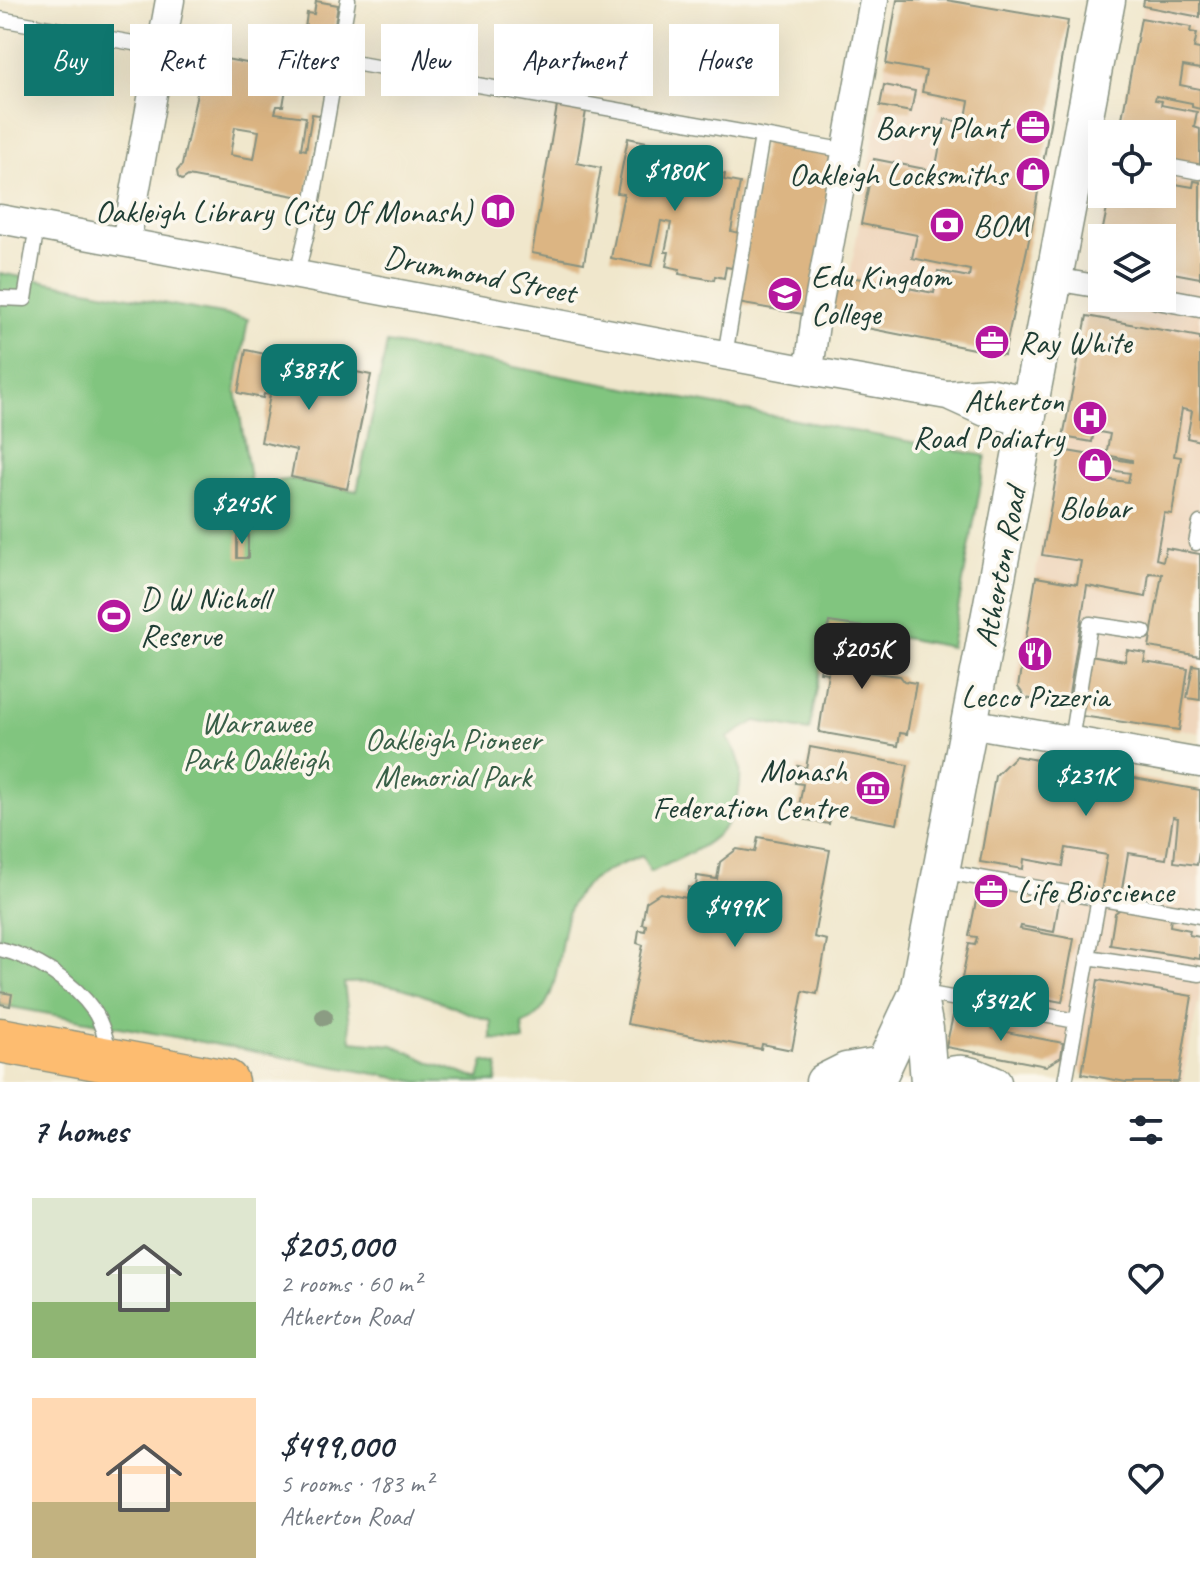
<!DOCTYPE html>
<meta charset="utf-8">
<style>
body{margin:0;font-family:Caveat,sans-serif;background:#f2f2f3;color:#1f2937;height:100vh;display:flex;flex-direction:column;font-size:30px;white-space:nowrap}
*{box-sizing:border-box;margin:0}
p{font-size:26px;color:#747a83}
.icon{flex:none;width:44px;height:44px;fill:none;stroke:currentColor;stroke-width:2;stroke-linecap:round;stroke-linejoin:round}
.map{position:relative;height:1082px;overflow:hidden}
.side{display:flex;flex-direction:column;background:#fff;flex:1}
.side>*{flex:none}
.guide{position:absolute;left:24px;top:24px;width:1152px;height:72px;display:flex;gap:16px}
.tools{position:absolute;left:1088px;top:120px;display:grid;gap:16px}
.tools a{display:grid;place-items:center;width:88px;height:88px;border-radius:0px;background:#fff;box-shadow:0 8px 32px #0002;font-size:40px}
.price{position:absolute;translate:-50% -68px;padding:0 18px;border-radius:16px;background:#0f766e;color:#fff;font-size:26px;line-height:52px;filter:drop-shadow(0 2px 4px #0008)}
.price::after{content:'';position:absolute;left:50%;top:48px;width:24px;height:18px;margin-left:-12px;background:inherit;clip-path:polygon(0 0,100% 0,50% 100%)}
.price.active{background:#222;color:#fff}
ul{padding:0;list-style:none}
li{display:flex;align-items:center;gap:24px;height:200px;padding:0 32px}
li span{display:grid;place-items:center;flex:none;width:224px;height:160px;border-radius:0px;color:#555}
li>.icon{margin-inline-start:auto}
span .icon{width:96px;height:96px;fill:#fffc;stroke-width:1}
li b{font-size:34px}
h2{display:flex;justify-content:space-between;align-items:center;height:96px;padding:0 32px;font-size:34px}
.tag{padding:0 28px;border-radius:0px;background:#fff;box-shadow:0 8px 32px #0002;font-size:28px;line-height:72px}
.tag.active{background:#0f766e;color:#fff}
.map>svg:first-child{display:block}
.built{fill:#efd6bc;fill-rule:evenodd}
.green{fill:#81c57f;stroke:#50815a;stroke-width:2}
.building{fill:#dcb583;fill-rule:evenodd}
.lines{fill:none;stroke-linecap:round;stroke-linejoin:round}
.service-casing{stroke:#889280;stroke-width:17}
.pedestrian-casing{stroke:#889280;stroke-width:25}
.minor-casing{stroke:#889280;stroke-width:31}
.tertiary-casing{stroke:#889280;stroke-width:39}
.trunk-casing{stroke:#889280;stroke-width:47}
.service{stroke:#fff;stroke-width:14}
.pedestrian{stroke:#fff;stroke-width:22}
.minor{stroke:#fff;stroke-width:28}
.tertiary{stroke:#fff;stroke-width:36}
.trunk{stroke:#fdbc70;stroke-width:44}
.tree{fill:#8b9c83}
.labels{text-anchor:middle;stroke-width:7;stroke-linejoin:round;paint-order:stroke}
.poi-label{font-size:32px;fill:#1f3d34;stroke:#fbf7ec;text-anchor:end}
.street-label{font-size:32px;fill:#1f3d34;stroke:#fbf7ec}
.park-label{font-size:32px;fill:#385f47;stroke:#fbf7ec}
</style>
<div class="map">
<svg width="1200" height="1082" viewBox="0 0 1200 1082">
<rect width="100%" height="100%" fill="#fbf7ec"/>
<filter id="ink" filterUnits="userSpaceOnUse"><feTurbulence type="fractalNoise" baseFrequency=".0125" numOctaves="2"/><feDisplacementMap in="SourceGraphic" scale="16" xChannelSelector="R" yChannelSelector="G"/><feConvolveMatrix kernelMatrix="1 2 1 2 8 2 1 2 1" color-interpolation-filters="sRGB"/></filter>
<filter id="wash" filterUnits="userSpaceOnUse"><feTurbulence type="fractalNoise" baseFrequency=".006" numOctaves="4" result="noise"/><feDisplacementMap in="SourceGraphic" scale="32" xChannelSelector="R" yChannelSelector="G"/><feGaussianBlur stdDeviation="1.8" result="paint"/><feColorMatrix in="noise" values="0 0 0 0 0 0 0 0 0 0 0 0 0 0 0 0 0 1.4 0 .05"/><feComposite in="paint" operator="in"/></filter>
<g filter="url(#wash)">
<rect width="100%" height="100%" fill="#f0e7cc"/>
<!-- built -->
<path class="built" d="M897,0H946L1068,21L1007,351L822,317L831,273L850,276Z
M1144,0H1200V733L1023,697L1015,684L1107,194H1162V134H1119ZM1102,238H1162V298H1102Z
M1015,754L1200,789V994L1182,1082H1144L947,1047L1000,764Z"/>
<!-- green -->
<path class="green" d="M0,273L248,319L236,390L251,485L292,479L357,491L387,343L986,456L951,647L829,624L809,731L756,721L727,738C730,743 735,748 737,754C745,776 738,814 721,831C703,850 673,861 651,872L642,856C620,865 594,874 578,893C551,929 570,1007 522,1024L524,1041L491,1039V1021C435,1004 407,978 344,983L351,1041L393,1045L434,1064L479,1079L484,1061L498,1065L496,1082H419L0,1005Z"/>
<g id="blocks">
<!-- building -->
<path class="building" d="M897,0H946L1068,21L1032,226L1004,355L821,319L830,273L934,293L938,271L969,277L970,270L912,258L917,235L861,224L874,159L935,171L945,119L965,123L969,101L922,92L926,71L886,64Z
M1144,0H1200V17L1143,6Z
M316,1L338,5L330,56L302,52L307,13L314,14Z
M1141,18L1191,27L1190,32L1197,33L1194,48L1200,49V69L1183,66L1180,85L1200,89V109L1192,107V103L1156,96L1155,100L1162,101L1161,105L1197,112L1194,127L1200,129V169L1162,162V134H1119Z
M205,55L289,71L283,106H277L275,113L306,117L301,149L306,150L312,114L320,115L306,198L188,176L182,180L178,177L177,171L182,165ZM235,127L259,131L254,159L230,155Z
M884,85L915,91L911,112L880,106Z
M557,106L586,111L577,163L601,168L584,263L532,253Z
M628,138L675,148L672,164L725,174L724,180L740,183L731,231L739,233L732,268L726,267L724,278L715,276L714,280L679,274L680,269L666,266L669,252H665L671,223L661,221L652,266L611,258L624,194L617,193Z
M765,142L833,154L809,315L737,303Z
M1162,177L1176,180L1175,184L1193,187L1194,181L1200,182V278L1162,271V238H1101L1110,194H1162Z
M1101,242L1102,243V263L1097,262Z
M1087,316L1200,337V441L1187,438L1192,411L1182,409L1174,456L1181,457L1172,514L1164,513L1156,559L1163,561L1166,548L1200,554V656L1149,647L1162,574L1149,573L1146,597L1087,586L1067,706L1026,698L1018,687L1036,577L1077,584L1081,561L1042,555L1061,450L1132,462V460L1106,455L1110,434L1094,431L1092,442L1063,437ZM1104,469L1130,473L1128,482L1103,479Z
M280,348L314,355L312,363L371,375L347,489L291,477L296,450L261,442L270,395L264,394L263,398L238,393L246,350L279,357Z
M237,534H248V558H237Z
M829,622L864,627L863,629L876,631L875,641L871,640L865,672L900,676L904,681L916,683L907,734L900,733L898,746L819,732L828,673L820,672Z
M1127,650L1146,653L1144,662L1188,669L1179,730L1081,716L1090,655L1125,661Z
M1193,665L1200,666V700L1187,698Z
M810,747L908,765L897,824L831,812L829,824L797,818L803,784L795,783L798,766L806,768Z
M1015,756L1200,790V845L1197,865L1174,862L1178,818L1173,817L1166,859L1128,853L1121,895L1101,892L1107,855L1066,848L1063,866L1024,859L1023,869L980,862L995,776Z
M758,837L830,850L814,937L827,940L817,994L803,991L792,1050L762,1044L761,1049L627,1024L643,945L637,943L639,930L645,931L646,925L642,924L646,902L660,893L687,898L688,887L696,888L697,876L717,879L720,862L737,849L755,852Z
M980,881L1060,895L1054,932L1021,926L1020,929L1074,939L1062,1002L961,983L969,944L975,945L977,937L969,936Z
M1122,908L1171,918L1170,926L1190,930L1189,935L1200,937V959L1110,945L1115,913Z
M1098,980L1192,996L1178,1082H1126L1082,1074Z
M0,992L12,994L10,1006L0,1004Z
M953,1016L992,1023L991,1029L1063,1043L1061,1057L1046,1066L946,1047Z"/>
</g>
</g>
<g filter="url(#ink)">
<use href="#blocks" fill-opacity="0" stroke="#889280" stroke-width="2"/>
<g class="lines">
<defs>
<path id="service" d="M0,19L161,48
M337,60L848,151
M1078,150L1102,154
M1162,165L1200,172
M297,274L308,228L348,0
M0,298L25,299L37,226
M725,355L762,136
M1196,543L1200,523
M1071,740L1090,624L1144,632
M940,871L1200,916
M0,949C34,957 74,982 94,1011C102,1023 106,1039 110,1053
M1088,957L1200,974
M919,992L1076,1021
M1065,1082L1099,898"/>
<path id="pedestrian" d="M1054,279L1102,287
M1157,298L1200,306"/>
<path id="minor" d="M0,219L809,371L947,395L988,392L1031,401
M126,242L170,0
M809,371L815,323L874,0
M952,397L985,412L1027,422
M969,723L1200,763
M929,1080C962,1064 964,1068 997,1082"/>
<path id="tertiary" d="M918,992L925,1029L929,1082
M824,1082L846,1071L882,1065
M876,1082L918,992L1107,0"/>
<path id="trunk" d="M0,1040L226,1082"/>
</defs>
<!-- service casing -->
<use href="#service" class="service-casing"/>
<!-- pedestrian casing -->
<use href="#pedestrian" class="pedestrian-casing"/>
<!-- minor casing -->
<use href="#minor" class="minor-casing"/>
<!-- tertiary casing -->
<use href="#tertiary" class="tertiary-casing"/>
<!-- trunk casing -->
<use href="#trunk" class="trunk-casing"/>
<!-- service -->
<use href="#service" class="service"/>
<!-- pedestrian -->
<use href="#pedestrian" class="pedestrian"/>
<!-- minor -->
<use href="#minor" class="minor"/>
<!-- tertiary -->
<use href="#tertiary" class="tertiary"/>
<!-- trunk -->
<use href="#trunk" class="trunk"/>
</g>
<!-- trees -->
<circle class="tree" cx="324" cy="1017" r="9"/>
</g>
<!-- icons -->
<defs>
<symbol id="office-disc" viewBox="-11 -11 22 22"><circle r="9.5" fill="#b5179e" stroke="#fbf7ec"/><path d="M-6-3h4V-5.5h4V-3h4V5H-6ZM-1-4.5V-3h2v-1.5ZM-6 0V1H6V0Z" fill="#fff"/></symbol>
<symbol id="shop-disc" viewBox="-11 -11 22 22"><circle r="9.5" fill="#b5179e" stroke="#fbf7ec"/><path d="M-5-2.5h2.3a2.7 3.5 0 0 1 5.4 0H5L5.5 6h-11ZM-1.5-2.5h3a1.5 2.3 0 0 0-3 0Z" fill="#fff"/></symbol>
<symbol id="library-disc" viewBox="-11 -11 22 22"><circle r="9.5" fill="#b5179e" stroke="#fbf7ec"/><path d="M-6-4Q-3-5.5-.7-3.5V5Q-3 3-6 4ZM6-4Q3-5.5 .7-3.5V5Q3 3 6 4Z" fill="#fff"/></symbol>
<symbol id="bank-disc" viewBox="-11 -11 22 22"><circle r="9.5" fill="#b5179e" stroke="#fbf7ec"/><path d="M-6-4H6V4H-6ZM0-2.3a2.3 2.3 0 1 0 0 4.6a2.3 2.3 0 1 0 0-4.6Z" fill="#fff"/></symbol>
<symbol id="university-disc" viewBox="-11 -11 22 22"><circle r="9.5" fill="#b5179e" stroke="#fbf7ec"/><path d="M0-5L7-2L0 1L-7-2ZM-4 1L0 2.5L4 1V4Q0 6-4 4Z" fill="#fff"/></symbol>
<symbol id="hospital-disc" viewBox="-11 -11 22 22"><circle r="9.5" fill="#b5179e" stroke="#fbf7ec"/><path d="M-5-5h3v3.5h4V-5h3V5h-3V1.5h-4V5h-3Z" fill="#fff"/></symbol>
<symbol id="stadium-disc" viewBox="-11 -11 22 22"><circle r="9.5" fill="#b5179e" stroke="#fbf7ec"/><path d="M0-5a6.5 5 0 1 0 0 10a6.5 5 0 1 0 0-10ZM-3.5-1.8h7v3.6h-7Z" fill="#fff"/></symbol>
<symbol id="restaurant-disc" viewBox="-11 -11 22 22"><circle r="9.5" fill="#b5179e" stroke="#fbf7ec"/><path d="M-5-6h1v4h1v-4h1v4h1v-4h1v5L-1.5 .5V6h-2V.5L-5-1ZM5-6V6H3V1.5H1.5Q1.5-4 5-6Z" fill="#fff"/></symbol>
<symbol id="museum-disc" viewBox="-11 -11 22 22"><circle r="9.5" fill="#b5179e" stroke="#fbf7ec"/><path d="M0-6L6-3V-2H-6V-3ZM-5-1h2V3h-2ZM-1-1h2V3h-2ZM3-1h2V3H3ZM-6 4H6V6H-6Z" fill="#fff"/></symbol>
</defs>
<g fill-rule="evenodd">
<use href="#office-disc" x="1013" y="107" width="40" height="40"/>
<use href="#shop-disc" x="1013" y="154" width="40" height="40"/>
<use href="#library-disc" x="478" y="191" width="40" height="40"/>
<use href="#bank-disc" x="927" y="205" width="40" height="40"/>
<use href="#university-disc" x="765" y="274" width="40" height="40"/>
<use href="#office-disc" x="972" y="322" width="40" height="40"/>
<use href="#hospital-disc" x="1070" y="398" width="40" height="40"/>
<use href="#shop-disc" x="1075" y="445" width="40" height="40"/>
<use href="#stadium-disc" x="94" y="596" width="40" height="40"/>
<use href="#restaurant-disc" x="1015" y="634" width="40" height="40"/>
<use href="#museum-disc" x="853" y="768" width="40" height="40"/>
<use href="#office-disc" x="971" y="871" width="40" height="40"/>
</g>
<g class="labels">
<!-- poi labels -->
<g class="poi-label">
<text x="1007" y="138">Barry Plant</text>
<text x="1007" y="185">Oakleigh Locksmiths</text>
<text x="472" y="222">Oakleigh Library (City Of Monash)</text>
<text x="973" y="236" text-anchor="start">BOM</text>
<text x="811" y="287" text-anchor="start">Edu Kingdom<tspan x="811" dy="37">College</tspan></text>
<text x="1018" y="353" text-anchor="start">Ray White</text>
<text x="1064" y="411">Atherton<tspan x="1064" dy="37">Road Podiatry</tspan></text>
<text x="1095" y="518" text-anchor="middle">Blobar</text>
<text x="140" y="609" text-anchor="start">D W Nicholl<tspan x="140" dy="37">Reserve</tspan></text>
<text x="1035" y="707" text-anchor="middle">Lecco Pizzeria</text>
<text x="847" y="781">Monash<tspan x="847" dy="37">Federation Centre</tspan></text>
<text x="1017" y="902" text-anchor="start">Life Bioscience</text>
</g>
<!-- street labels -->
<g class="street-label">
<text transform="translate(480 274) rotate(11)" y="11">Drummond Street</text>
<text transform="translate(1000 567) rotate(-79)" y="11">Atherton Road</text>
</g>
<!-- park labels -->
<g class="park-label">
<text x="256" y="733">Warrawee<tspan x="256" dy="37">Park Oakleigh</tspan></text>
<text x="453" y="750">Oakleigh Pioneer<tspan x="453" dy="37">Memorial Park</tspan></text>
</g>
</g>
</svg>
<div class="tools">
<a><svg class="icon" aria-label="locate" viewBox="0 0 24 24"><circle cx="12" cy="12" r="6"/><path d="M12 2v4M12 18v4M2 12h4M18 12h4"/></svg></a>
<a><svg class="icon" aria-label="layers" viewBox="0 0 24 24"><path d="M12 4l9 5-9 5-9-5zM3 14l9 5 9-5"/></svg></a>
</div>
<b class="price" style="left:675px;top:213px">$180K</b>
<b class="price" style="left:309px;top:412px">$387K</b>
<b class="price" style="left:242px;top:546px">$245K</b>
<b class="price active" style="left:862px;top:691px">$205K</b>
<b class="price" style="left:1086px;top:818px">$231K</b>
<b class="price" style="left:735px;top:949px">$499K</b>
<b class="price" style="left:1001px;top:1043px">$342K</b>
<div class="guide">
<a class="tag active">Buy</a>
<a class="tag">Rent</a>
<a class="tag">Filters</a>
<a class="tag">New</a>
<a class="tag">Apartment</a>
<a class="tag">House</a>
</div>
</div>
<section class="side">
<h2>7 homes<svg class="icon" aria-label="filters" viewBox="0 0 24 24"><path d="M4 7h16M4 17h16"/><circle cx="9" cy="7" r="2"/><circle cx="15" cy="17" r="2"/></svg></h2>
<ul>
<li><span style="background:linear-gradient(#dfe7d0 65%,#8fb573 0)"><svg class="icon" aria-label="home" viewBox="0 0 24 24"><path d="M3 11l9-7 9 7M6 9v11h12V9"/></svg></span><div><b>$205,000</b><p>2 rooms · 60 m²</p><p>Atherton Road</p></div><svg class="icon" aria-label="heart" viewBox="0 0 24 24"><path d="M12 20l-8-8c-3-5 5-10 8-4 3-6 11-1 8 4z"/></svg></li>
<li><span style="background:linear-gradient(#ffd9b3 65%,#c2b280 0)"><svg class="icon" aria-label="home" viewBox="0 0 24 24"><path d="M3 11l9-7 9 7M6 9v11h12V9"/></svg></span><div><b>$499,000</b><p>5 rooms · 183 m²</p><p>Atherton Road</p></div><svg class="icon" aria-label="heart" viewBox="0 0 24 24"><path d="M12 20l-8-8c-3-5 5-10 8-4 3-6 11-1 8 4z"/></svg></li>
</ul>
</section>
